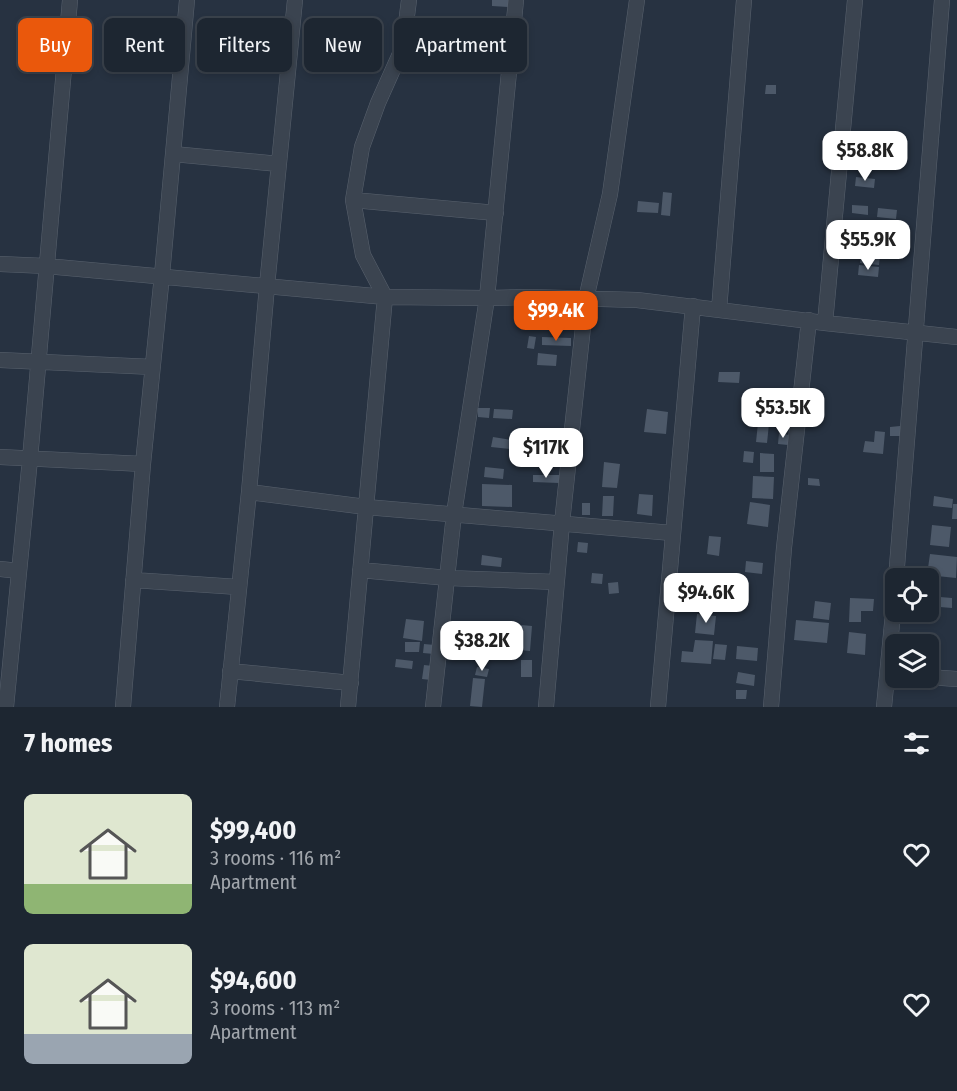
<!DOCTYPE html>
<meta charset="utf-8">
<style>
body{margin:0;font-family:"Fira Sans Condensed",sans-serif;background:#252e39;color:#f1f3f6;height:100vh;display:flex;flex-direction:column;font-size:22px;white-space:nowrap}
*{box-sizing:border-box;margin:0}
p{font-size:20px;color:#a0a5ab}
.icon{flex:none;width:33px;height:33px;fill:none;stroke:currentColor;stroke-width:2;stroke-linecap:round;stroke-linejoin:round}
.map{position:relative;height:707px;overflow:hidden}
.panel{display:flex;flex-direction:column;background:#1d2631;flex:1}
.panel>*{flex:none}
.hud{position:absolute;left:18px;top:18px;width:600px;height:54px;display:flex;gap:12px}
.controls{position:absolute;left:885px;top:568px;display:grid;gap:12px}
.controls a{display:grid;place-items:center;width:54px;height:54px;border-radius:9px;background:#1d2631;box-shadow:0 3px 9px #0003,0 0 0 2px #3b434d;font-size:30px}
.price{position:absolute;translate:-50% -51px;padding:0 14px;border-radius:12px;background:#fff;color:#222;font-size:20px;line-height:39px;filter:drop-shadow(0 2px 3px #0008)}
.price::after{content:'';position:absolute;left:50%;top:36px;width:18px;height:14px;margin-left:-9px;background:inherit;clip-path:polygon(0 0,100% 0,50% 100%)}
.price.selected{background:#ea580c;color:#fff}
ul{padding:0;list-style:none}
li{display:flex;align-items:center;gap:18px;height:150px;padding:0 24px}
li span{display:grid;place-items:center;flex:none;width:168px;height:120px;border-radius:9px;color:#555}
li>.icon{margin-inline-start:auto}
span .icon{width:72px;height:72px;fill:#fffc;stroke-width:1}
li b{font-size:26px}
h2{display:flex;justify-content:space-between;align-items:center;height:72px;padding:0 24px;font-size:26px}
.chip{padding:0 21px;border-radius:9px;background:#1d2631;box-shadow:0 3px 9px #0003,0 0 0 2px #3b434d;font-size:21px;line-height:54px}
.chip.selected{background:#ea580c;color:#fff}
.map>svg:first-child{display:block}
.building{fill:#4d5969}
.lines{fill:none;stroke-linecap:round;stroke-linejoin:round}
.minor-casing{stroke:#59626e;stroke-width:16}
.minor{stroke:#3b4450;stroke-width:15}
</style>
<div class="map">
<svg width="957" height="707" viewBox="0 0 957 707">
<rect width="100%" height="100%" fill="#273241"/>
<!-- building -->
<path class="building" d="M492,0H509L508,7L492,6Z
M766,85H776V94H765Z
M856,177L875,179L874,188L855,186Z
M663,192L672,193L670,216L661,215Z
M638,201L659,203L658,213L637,212Z
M852,205L868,206V215L852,213Z
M878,208L897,210L896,219L877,217Z
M862,244L881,246L879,265L860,263Z
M859,265L879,267L878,277L858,275Z
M529,336L536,337L534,349L527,348Z
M542,337L571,338V346L542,345Z
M538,353L557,355L556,366L537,365Z
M719,372H740L739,383L718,382Z
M478,408H490L489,418L478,417Z
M494,409L513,410L512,419L493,418Z
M647,409L668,412L666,434L644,432Z
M758,423L769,424L767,443L756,442Z
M900,426V436H890V427Z
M875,431L885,432L883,454L863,452L865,441L874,442Z
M779,433L789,435L788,445L778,444Z
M493,437L511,440L510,449L491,447Z
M519,451L527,452L526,465L518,464Z
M744,451L754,452L753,463L743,462Z
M760,453L774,454V472H760Z
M604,462L620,464L617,488L602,487Z
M485,467L504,469L503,479L484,477Z
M533,475H559V483L533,482Z
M753,476L774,477L773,499L752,498Z
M808,478L819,479L820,486L808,485Z
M482,484L512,485V507L482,506Z
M639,494L653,495L652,516L637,514Z
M603,496H614L613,516H602Z
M934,496L953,499L952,508L933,506Z
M750,502L770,505L768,527L747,524Z
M582,503H590V515H582Z
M953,504H957V519H952Z
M932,525L951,527L949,547L930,545Z
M709,536L721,537L719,556L707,554Z
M578,542L588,543L587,553L577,552Z
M930,554L957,557L956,578L927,575Z
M482,555L502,558L501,567L481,565Z
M746,561L763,563L762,574L745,572Z
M592,573L603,574L602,584L591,583Z
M618,582L619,593L609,594L608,583Z
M928,582L937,583V592H928Z
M928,596L952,598V608L928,606Z
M850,598L874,599L873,611H861V622H849Z
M815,601L831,603L829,620L813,618Z
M697,614L716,616L714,635L695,633Z
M406,619L424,621L422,641L403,638Z
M796,620L829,623L827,643L794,640Z
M480,621H503V631H480Z
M521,625L532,626L530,651L519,650Z
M849,632L866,634L865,655L847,653Z
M695,640L713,641L711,664L681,662L682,651L693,652Z
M405,642H420L419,652H405Z
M424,644L435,645L434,654L423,653Z
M715,644L727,645L725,660L713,659Z
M737,646L758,648L757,661L736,659Z
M472,649H482V660H472Z
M396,659L413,661L412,669L395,667Z
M521,660H532V677H521Z
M424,665L433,666L431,680L422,679Z
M477,667L489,669L487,677L475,675Z
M738,672L755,675L754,686L736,683Z
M473,678L485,679L482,707L470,706Z
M736,690H747L746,699H736Z"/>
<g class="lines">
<defs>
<path id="minor" d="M403,47L512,52
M173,154L279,164
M353,200L496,213
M0,264L46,266L385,297L487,298L531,297L637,300L825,323L957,337
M719,310L744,0
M825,323L855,0
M0,360L153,367
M0,457L143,464
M249,492L366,507L672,533
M0,569L19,571
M360,570L448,578L557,582
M896,579L942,0
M133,580L238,587
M230,671L351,683
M928,677L957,679
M6,707L30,459L70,0
M123,707L143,464L162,275L187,0
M227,707L249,492L267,286L295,0
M348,707L385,297L363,255L353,200L362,147L378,103L403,47L409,0
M433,707L454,514L487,298L516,0
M546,707L562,523L586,299L610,194L637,0
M658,707L693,306
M771,707L784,548L809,320
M884,707L896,582"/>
</defs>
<!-- minor casing -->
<use href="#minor" class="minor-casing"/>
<!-- minor -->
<use href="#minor" class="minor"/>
</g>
</svg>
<div class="controls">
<a><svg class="icon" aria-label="locate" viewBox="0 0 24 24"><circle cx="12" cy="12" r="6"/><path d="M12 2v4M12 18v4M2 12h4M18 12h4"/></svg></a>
<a><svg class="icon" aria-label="layers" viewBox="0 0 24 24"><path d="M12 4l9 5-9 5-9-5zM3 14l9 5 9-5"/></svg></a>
</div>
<b class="price" style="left:865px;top:182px">$58.8K</b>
<b class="price" style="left:868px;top:271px">$55.9K</b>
<b class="price selected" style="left:556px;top:342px">$99.4K</b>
<b class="price" style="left:783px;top:439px">$53.5K</b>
<b class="price" style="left:546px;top:479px">$117K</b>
<b class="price" style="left:706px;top:624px">$94.6K</b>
<b class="price" style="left:482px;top:672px">$38.2K</b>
<div class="hud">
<a class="chip selected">Buy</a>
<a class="chip">Rent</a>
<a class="chip">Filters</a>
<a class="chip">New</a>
<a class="chip">Apartment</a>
</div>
</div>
<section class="panel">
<h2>7 homes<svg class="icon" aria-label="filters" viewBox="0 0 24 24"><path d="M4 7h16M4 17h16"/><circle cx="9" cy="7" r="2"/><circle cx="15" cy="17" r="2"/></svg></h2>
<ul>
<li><span style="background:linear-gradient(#dfe7d0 75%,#8fb573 0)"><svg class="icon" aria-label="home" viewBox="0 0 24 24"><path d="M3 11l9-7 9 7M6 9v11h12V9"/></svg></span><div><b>$99,400</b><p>3 rooms · 116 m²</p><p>Apartment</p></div><svg class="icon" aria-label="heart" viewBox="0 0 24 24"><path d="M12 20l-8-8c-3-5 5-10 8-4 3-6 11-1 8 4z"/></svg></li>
<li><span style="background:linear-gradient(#dfe7d0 75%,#9aa5b1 0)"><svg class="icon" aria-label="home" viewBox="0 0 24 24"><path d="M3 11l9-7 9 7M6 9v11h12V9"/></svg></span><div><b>$94,600</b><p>3 rooms · 113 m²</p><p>Apartment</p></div><svg class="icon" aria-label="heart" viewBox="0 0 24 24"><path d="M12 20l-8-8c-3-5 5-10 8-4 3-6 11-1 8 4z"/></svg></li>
</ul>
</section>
